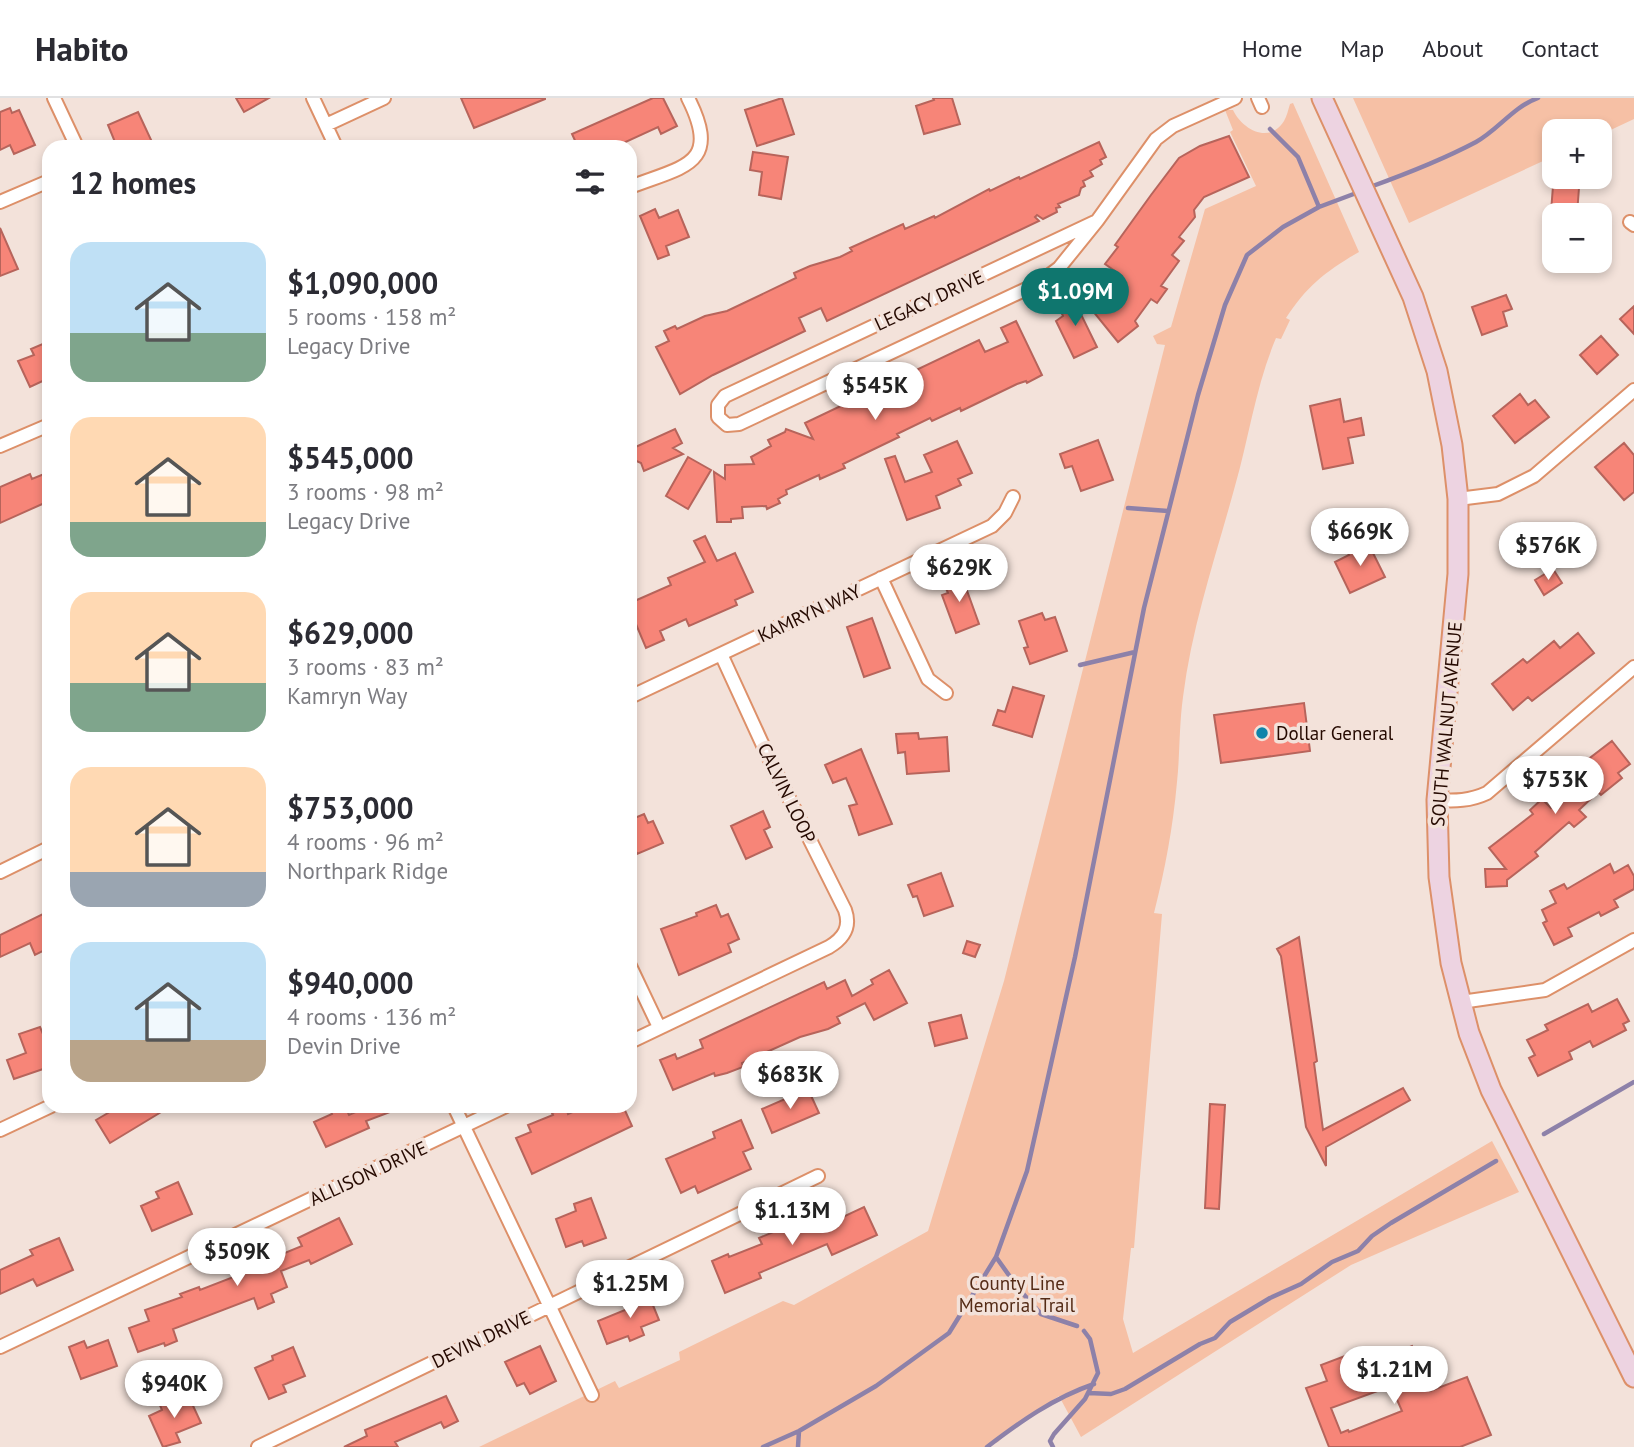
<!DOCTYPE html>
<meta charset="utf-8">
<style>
body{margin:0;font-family:"PT Sans",sans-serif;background:#f2f2f3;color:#2b2b33;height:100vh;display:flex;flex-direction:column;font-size:26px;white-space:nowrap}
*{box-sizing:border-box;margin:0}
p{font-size:23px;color:#7c7c81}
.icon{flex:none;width:38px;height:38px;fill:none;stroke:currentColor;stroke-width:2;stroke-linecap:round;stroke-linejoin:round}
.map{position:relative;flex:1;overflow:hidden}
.side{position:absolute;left:42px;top:42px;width:595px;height:973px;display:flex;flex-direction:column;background:#fff;border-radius:21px;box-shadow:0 4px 10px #0003}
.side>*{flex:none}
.controls{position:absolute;left:1542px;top:21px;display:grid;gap:14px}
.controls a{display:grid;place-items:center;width:70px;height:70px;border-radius:14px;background:#fff;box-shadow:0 4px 10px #0003;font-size:35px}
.price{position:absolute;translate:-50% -60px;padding:0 16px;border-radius:24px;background:#fff;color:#222;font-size:23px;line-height:46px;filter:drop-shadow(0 2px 4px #0008)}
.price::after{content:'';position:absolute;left:50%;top:42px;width:21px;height:16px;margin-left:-10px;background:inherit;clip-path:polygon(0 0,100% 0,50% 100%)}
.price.selected{background:#0f766e;color:#fff}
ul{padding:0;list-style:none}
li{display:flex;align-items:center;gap:21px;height:175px;padding:0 28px}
li span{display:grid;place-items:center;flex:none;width:196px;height:140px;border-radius:21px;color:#555}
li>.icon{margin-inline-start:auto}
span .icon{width:84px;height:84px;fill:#fffc;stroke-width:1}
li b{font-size:30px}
h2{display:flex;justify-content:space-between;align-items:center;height:84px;padding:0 28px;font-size:30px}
header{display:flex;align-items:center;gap:42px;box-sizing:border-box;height:98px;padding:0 35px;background:#fff;border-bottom:2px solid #e1e1e2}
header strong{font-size:33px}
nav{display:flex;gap:38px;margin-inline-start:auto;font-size:24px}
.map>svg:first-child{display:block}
.green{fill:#f6c0a5}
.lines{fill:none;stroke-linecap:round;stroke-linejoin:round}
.stream{stroke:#8d81a9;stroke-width:4.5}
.building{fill:#f78578;stroke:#b7645b;stroke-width:2;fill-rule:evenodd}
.street-casing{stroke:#dd9069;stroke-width:16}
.secondary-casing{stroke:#dd9069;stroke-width:23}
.street{stroke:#fff;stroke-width:12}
.secondary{stroke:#edd3e1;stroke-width:19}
.poi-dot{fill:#0f84aa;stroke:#f3e2da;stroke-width:2.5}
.labels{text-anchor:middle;stroke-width:7;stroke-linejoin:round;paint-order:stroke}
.street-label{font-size:19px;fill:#250900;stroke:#f3e2da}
.poi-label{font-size:19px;fill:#250900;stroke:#f3e2da;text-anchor:start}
.park-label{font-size:19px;fill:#542b16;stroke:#f3e2da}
</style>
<header>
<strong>Habito</strong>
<nav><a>Home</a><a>Map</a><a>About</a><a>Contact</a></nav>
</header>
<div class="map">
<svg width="1634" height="1349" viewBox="0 0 1634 1349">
<rect width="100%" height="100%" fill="#f3e2da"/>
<!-- green -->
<path class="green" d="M1353,0H1634V21L1600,37V33H1554V58L1409,125Z
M1293,5L1359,154C1326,173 1307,188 1286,220L1290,222L1281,241L1276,240C1256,287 1249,339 1235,388C1216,458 1192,527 1183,599C1179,628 1180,656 1177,684C1173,729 1165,772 1154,815L1162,816L1134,1150H1131L1123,1221L1133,1255L1492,1043L1519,1094L1351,1167L1081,1339L1059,1298L1014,1328L998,1344L986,1349H479L615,1283L619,1290L680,1262L679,1254L783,1203L794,1207L928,1133L1004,883L1165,247L1157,246L1153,238L1171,229L1205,111L1256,88L1230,34L1233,32L1225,12H1233C1242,31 1269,47 1284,23C1287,18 1288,12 1290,6Z"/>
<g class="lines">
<!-- stream -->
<path class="stream" d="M1270,31L1298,59L1319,109
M1370,89C1406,76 1442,62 1476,44C1498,32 1513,9 1538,0
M1128,410L1168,413
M1080,567L1135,554
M1544,1036L1634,984
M996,1159L1018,1190L1041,1216L1077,1228
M1089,1295L1111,1296L1125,1291L1200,1246L1215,1240L1230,1224L1270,1200L1301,1186L1332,1164L1358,1153L1372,1138L1391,1125L1496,1063
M763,1349L799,1333L876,1288L949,1235L996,1159L1027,1073L1075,859L1144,510L1198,297L1225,207L1247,157L1283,129L1319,109L1359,94
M798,1349L799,1333
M987,1349C1020,1324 1053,1300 1094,1286
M1053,1349L1050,1343L1054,1336L1085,1301L1098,1275L1090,1241L1084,1233"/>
</g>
<!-- building -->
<path class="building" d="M236,0H269L244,14Z
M461,0H545V1L474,30Z
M653,0H663L677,28L661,36L658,29L621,46L622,49H578L572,36Z
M782,0L794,36L757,48L745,12Z
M933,0H952L960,26L924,36L916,8L934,2Z
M10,10L12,15L19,12L35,47L14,56L10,47L0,52V14Z
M138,14L152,44L141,49H117L108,27Z
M1229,38L1249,79L1204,99L1194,112L1195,119L1179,139L1184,143L1172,157L1179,163L1161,188L1167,191L1157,205L1151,201L1135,223L1138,228L1118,244L1079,196L1091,186L1105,203L1122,178L1105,166L1118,149L1115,147L1151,97L1179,60L1200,48Z
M1099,44L1106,59L1100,62L1102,66L1090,73L1093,78L1083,83L1085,88L1081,90L1079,97L1058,106L1060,109L1056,110L1057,114L1043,121L1037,117L1035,119L1039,123L827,223L821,210L799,220L805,233L713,277L680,296L656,249L669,243L664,233L675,228L677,231L705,218L727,213L796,180L794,175L810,168L840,159L852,153L850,150L903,126L905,131L934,118L935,120L989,91L990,93L1019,79L1020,81Z
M753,54L788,59L781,101L759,97L762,74L750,72Z
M1553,88L1579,90L1577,116L1551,114Z
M655,111L659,120L678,112L689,139L666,148L669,157L658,161L640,118Z
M0,130L18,171L0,178Z
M1506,197L1512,211L1503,214L1507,228L1482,237L1472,209Z
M1072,198L1097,249L1074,260L1056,223L1063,218L1057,205Z
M1634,208V236L1620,221Z
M1016,223L1042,277L1027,285L1026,283L1017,286L961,313L960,310L932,323L930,320L897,336L899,339L843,366L845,370L820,381L819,377L786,392L787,396L778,401L780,405L767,411L766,408L742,409L743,420L731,421V424H717L714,374L725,381V367L754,366L751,359L771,348L768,342L785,334L786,331L813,341L805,325L979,242L985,254L1008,244L1001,230Z
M1601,238L1618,257L1597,276L1580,257Z
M45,245L49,253V280L30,289L18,263L34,257L31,251Z
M1520,296L1528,307L1535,302L1549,319L1515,345L1493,318Z
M1340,301L1344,324L1361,320L1364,337L1348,340L1353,365L1323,371L1310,308Z
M675,331L682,345L673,350L683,356L644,373L641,365L632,361L634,357L631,351Z
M1098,342L1113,382L1081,393L1072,368L1065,370L1060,356Z
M957,343L972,375L958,381L961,387L936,398L940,410L907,422L885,361L895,358L905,384L932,374L924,357Z
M1624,345L1634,357V394L1624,402L1595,369Z
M688,359L711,372L688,411L666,398Z
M49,374V403L0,425V389L30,376L32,381Z
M705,438L717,463L735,455L753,494L735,502L737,507L689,528L686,521L660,533L664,542L646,550L630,512V505L671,487L668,480L705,464L694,443Z
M1369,447L1385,479L1350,495L1335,464L1349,457L1346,453L1357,448L1359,452Z
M1553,471L1562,485L1544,497L1535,482Z
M961,476L979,526L956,535L942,497L948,495L943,483Z
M1042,515L1045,522L1055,519L1067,553L1030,566L1024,550L1028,549L1019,523Z
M872,520L890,570L864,579L847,529Z
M1578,535L1594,555L1532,603L1528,599L1513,612L1492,586L1523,561L1527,565L1554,543L1560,550Z
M1013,589L1044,598L1032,639L993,627L998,612L1005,614Z
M1304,605L1310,653L1221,665L1214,617Z
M918,635L919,641L947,639L949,673L907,676L905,654L898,655L896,636Z
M1612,643L1630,666L1618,675L1622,680L1601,697L1598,694L1579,712L1586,719L1574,729L1569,724L1535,754L1538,758L1507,782V788L1486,789L1485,771H1506L1489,750L1533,716L1530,712L1542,701L1551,710L1586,678L1578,669Z
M861,651L892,726L859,737L849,708L857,706L846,680L833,685L825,667Z
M763,713L770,729L764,732L772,749L746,761L731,728Z
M644,716L648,725L653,723L663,745L637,756L630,739V722Z
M1610,766L1614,775L1628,767L1634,778V791L1614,802L1618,809L1601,818L1599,814L1568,830L1572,838L1554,847L1543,825L1547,823L1542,812L1556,805L1550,793L1564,786L1567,791Z
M941,775L953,808L924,818L917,798L913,799L908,787Z
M716,807L721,819L728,816L739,841L728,846L731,854L679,877L661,831L697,818L696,815Z
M49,813V850L35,857L30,845L0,859V837Z
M1299,839L1317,963L1314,965L1323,1032L1403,990L1410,1002L1326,1049V1068L1306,1029L1281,858L1277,851Z
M967,843L980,847L975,859L963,855Z
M889,872L907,905L874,922L865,905L837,919L840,925L828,931L800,939L742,965L743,969L727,975L715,978L714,975L673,992L660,962L675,956L677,961L703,950L700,942L824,884L827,891L845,882L852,898L873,886L871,882Z
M1617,901L1629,923L1623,926L1626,932L1593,949L1590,943L1569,954L1572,961L1538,978L1529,960L1535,957L1527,942L1548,932L1545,927L1588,906L1592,914Z
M961,917L967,940L935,948L929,925Z
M40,929L46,943L49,942V969L14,981L7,962L26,955L19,936Z
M808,991L819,1015L772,1035L762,1011Z
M1210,1006L1225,1007L1219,1111L1205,1110Z
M120,1008H171L110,1045L96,1022Z
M329,1008H345L349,1017L369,1008L403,1009L366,1023L369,1030L326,1049L314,1024L332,1016Z
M586,1008H623L632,1028L532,1076L516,1040L531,1034L528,1027L553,1017L552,1015L566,1009L568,1016Z
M741,1022L753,1050L743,1054L751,1071L698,1095L695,1088L681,1095L666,1061L715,1040L713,1034Z
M178,1084L192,1116L152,1133L141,1108L159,1100L156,1094Z
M591,1100L606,1140L584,1148L582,1143L566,1149L556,1121L576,1113L574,1106Z
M864,1109L877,1137L832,1157L827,1146L759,1175L761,1180L725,1195L712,1163L728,1156L729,1159L762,1146L759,1140L807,1120L813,1133Z
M339,1120L352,1146L311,1166L309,1162L281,1173L287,1189L271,1196L274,1204L258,1211L254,1200L173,1231L177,1243L165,1248L164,1245L138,1254L129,1230L149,1223L145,1212L182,1199L180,1196L199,1189L200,1192L244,1175L243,1172L302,1148L298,1140Z
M59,1140L73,1172L37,1188L33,1181L0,1196V1172L33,1157L30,1152Z
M648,1195L659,1222L641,1229L644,1237L630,1243L628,1238L607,1246L598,1223L630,1210L627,1203Z
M108,1242L117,1268L81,1281L69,1249L84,1243L87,1250Z
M540,1248L556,1283L530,1296L524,1285L517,1288L505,1264Z
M1412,1248L1430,1293L1467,1279L1491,1337L1460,1349H1329L1306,1290L1327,1283L1321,1267L1358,1253L1364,1268ZM1391,1288L1402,1313L1349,1334L1348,1332L1341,1335L1331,1310Z
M293,1249L305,1278L283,1287L286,1294L269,1301L255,1270L273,1262L272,1258Z
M174,1298L177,1304L189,1299L201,1325L176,1335L180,1344L163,1349L149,1318L162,1312L159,1305Z
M446,1298L458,1323L444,1330L441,1324L395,1344L398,1349H344L367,1338L365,1332Z"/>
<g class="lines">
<defs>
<path id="street" d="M54,0L77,49
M313,0L336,49
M1258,0L1262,9
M326,27L384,0
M630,89C684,68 722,67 688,0
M0,104L49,83
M1097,123L1059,170L1039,185L739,326L727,327L718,319V307L725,298Z
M1097,123L1156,41L1173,28L1235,0
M1630,124L1634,127
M0,348L49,327
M1458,401L1498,396L1534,378L1634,292
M881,480L928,581L946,595
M630,599L992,428L1005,415L1013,399
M1437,702C1455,703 1470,703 1487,695L1634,569
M0,774L49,750
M630,868L659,929
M1461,904L1545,892L1634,842
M630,944L829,849C844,840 851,829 845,812L766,654L721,556
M454,1008L592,1297
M0,1032L51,1008
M0,1249L506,1008
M258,1349L818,1078"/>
<path id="secondary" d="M1322,0L1413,199L1437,273L1452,347L1458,401V476L1437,702L1439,779L1451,865L1469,935L1491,992L1634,1279"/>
</defs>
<!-- street casing -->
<use href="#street" class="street-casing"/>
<!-- secondary casing -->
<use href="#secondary" class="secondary-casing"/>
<!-- street -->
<use href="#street" class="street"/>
<!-- secondary -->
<use href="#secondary" class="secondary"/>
</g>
<!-- markers -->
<circle class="poi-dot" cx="1262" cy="635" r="7"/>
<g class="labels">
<!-- street labels -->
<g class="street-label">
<text transform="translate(929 202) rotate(-25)" y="7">LEGACY DRIVE</text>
<text transform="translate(809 515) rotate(-25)" y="7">KAMRYN WAY</text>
<text transform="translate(1446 626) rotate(-85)" y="7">SOUTH WALNUT AVENUE</text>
<text transform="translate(787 695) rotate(64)" y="7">CALVIN LOOP</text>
<text transform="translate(368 1075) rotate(-25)" y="7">ALLISON DRIVE</text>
<text transform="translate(481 1241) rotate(-26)" y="7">DEVIN DRIVE</text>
</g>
<!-- poi labels -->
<g class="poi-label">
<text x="1276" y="642">Dollar General</text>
</g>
<!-- park labels -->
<g class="park-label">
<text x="1017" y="1192">County Line<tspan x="1017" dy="22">Memorial Trail</tspan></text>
</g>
</g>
</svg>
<div class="controls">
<a>+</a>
<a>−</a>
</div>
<b class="price selected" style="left:1075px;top:230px">$1.09M</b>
<b class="price" style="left:875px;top:324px">$545K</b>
<b class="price" style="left:1360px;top:470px">$669K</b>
<b class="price" style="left:1548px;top:484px">$576K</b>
<b class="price" style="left:959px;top:506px">$629K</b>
<b class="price" style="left:1555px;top:718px">$753K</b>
<b class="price" style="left:790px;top:1013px">$683K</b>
<b class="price" style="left:792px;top:1149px">$1.13M</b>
<b class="price" style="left:237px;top:1190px">$509K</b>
<b class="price" style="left:630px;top:1222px">$1.25M</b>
<b class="price" style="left:1394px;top:1308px">$1.21M</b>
<b class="price" style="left:174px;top:1322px">$940K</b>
<section class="side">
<h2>12 homes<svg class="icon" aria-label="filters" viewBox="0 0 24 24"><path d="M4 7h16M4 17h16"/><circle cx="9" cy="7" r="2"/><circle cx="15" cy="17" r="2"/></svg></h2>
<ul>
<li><span style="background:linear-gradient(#bfe0f5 65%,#7fa58c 0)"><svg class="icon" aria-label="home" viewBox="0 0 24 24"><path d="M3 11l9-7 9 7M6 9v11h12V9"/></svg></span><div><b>$1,090,000</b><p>5 rooms · 158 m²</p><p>Legacy Drive</p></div></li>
<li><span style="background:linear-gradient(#ffd9b3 75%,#7fa58c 0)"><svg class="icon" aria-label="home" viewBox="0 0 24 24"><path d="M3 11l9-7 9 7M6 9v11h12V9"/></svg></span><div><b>$545,000</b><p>3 rooms · 98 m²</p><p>Legacy Drive</p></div></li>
<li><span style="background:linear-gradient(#ffd9b3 65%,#7fa58c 0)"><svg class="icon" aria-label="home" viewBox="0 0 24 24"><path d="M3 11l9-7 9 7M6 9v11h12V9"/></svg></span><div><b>$629,000</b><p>3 rooms · 83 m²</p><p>Kamryn Way</p></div></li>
<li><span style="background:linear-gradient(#ffd9b3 75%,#9aa5b1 0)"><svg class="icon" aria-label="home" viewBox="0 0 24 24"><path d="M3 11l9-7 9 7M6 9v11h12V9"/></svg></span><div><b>$753,000</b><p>4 rooms · 96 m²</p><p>Northpark Ridge</p></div></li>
<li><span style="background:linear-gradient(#bfe0f5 70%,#b9a48a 0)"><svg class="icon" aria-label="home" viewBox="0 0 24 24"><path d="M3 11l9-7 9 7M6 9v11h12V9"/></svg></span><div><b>$940,000</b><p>4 rooms · 136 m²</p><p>Devin Drive</p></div></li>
</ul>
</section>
</div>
